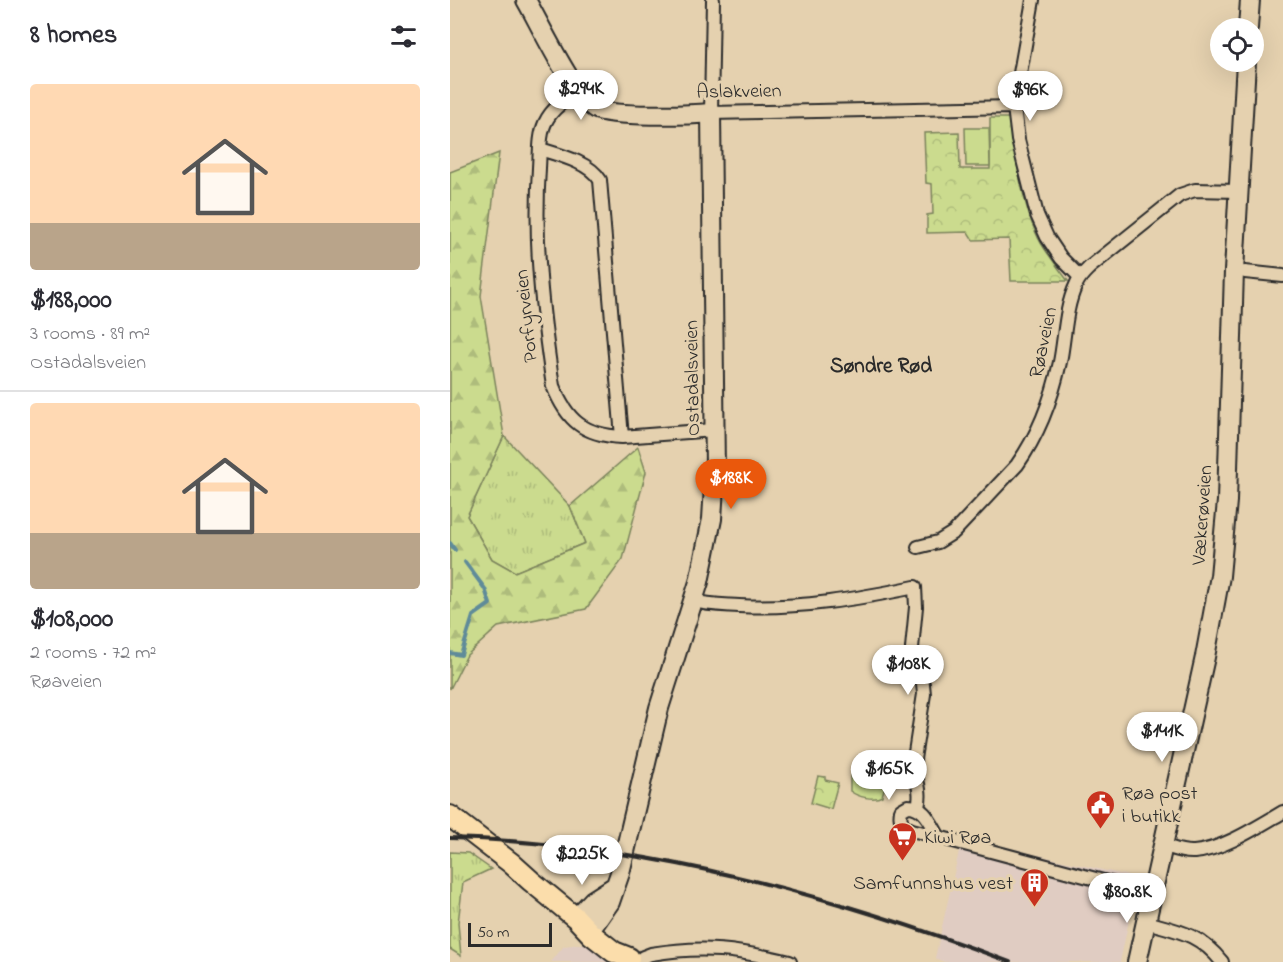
<!DOCTYPE html>
<meta charset="utf-8">
<style>
body{margin:0;font-family:"Indie Flower",sans-serif;background:#f2f2f3;color:#2b2b33;height:100vh;display:flex;flex-direction:column;font-size:22px;white-space:nowrap}
*{box-sizing:border-box;margin:0}
p{font-size:20px;color:#7c7c81}
.icon{flex:none;width:33px;height:33px;fill:none;stroke:currentColor;stroke-width:2;stroke-linecap:round;stroke-linejoin:round}
.map{position:relative;flex:1;overflow:hidden}
.panel{display:flex;flex-direction:column;background:#fff;width:450px}
.panel>*{flex:none}
.tools{position:absolute;left:760px;top:18px;display:grid;gap:12px}
.tools a{display:grid;place-items:center;width:54px;height:54px;border-radius:50%;background:#fff;box-shadow:0 6px 24px #0002;font-size:30px}
.scale{position:absolute;left:18px;bottom:15px;width:84px;box-sizing:border-box;padding-left:6px;border:3px solid #2b2b2b;border-top:0;font-size:16px;line-height:21px;white-space:nowrap;color:#2b2b2b;-webkit-text-stroke:4px #e5d1af;paint-order:stroke}
.price{position:absolute;translate:-50% -51px;padding:0 14px;border-radius:21px;background:#fff;color:#222;font-size:20px;line-height:39px;filter:drop-shadow(0 2px 3px #0008)}
.price::after{content:'';position:absolute;left:50%;top:36px;width:18px;height:14px;margin-left:-9px;background:inherit;clip-path:polygon(0 0,100% 0,50% 100%)}
.price.selected{background:#ea580c;color:#fff}
ul{padding:0;list-style:none}
li{display:grid;align-content:center;gap:12px;height:318px;padding:0 30px}
li+li{border-top:2px solid #e1e1e2}
li span{display:grid;place-items:center;height:186px;border-radius:6px;color:#555}
li>.icon{margin-inline-start:auto}
span .icon{width:108px;height:108px;fill:#fffc;stroke-width:1}
li b{font-size:26px}
h2{display:flex;justify-content:space-between;align-items:center;height:72px;padding:0 30px;font-size:26px}
main{display:flex;flex:1;min-height:0}
.map>svg:first-child{display:block}
.built{fill:#e0ccc2}
.grass{fill:url(#grass-tufts);stroke:#7b835c;stroke-width:1.5}
.forest{fill:url(#forest-firs);stroke:#7b835c;stroke-width:1.5}
.park{fill:url(#park-crowns);stroke:#7b835c;stroke-width:1.5}
.pitch{fill:#cbdb8e;stroke:#7b835c;stroke-width:1.5}
.lines{fill:none;stroke-linecap:round;stroke-linejoin:round}
.stream{stroke:#5f8b99;stroke-width:4}
.street-casing{stroke:#2b2b2b;stroke-width:16}
.secondary-casing{stroke:#2b2b2b;stroke-width:22}
.primary-casing{stroke:#2b2b2b;stroke-width:24}
.street{stroke:#e5d1af;stroke-width:12}
.secondary{stroke:#e5d1af;stroke-width:18}
.primary{stroke:#fbddab;stroke-width:20}
.rail{stroke:#2b2b2b;stroke-width:4}
.labels{text-anchor:middle;stroke-width:6;stroke-linejoin:round;paint-order:stroke}
.street-label{font-size:20px;fill:#2b2b2b;stroke:#e5d1af}
.poi-label{font-size:20px;fill:#2b2b2b;stroke:#e5d1af;text-anchor:start}
.neighbourhood-label{font-size:21px;font-weight:bold;fill:#2b2b2b;stroke:#e5d1af}
</style>
<main>
<section class="panel">
<h2>8 homes<svg class="icon" aria-label="filters" viewBox="0 0 24 24"><path d="M4 7h16M4 17h16"/><circle cx="9" cy="7" r="2"/><circle cx="15" cy="17" r="2"/></svg></h2>
<ul>
<li><span style="background:linear-gradient(#ffd9b3 75%,#b9a48a 0)"><svg class="icon" aria-label="home" viewBox="0 0 24 24"><path d="M3 11l9-7 9 7M6 9v11h12V9"/></svg></span><div><b>$188,000</b><p>3 rooms · 89 m²</p><p>Ostadalsveien</p></div></li>
<li><span style="background:linear-gradient(#ffd9b3 70%,#b9a48a 0)"><svg class="icon" aria-label="home" viewBox="0 0 24 24"><path d="M3 11l9-7 9 7M6 9v11h12V9"/></svg></span><div><b>$108,000</b><p>2 rooms · 72 m²</p><p>Røaveien</p></div></li>
</ul>
</section>
<div class="map">
<svg width="833" height="962" viewBox="0 0 833 962">
<defs>
<pattern id="grass-tufts" width="24" height="20" patternUnits="userSpaceOnUse" patternTransform="scale(1.5)"><rect width="24" height="20" fill="#cbdb8e"/><path d="M3 7l-1-3M5 7V3M7 7l1-3M15 17l-1-3M17 17v-4M19 17l1-3" fill="none" stroke="#aebc7b"/></pattern>
<pattern id="forest-firs" width="22" height="20" patternUnits="userSpaceOnUse" patternTransform="scale(1.5)"><rect width="22" height="20" fill="#cbdb8e"/><path d="M5 1l3.5 6h-7zM16 11l3.5 6h-7z" fill="#aebc7b"/></pattern>
<pattern id="park-crowns" width="20" height="18" patternUnits="userSpaceOnUse" patternTransform="scale(1.5)"><rect width="20" height="18" fill="#cbdb8e"/><path d="M2 6a3 3 0 1 1 6 0M12 15a3 3 0 1 1 6 0" fill="none" stroke="#aebc7b"/></pattern>
</defs>
<rect width="100%" height="100%" fill="#e5d1af"/>
<filter id="ink" filterUnits="userSpaceOnUse"><feTurbulence type="fractalNoise" baseFrequency=".0167" numOctaves="2"/><feDisplacementMap in="SourceGraphic" scale="12" xChannelSelector="R" yChannelSelector="G"/><feConvolveMatrix kernelMatrix="1 2 1 2 8 2 1 2 1" color-interpolation-filters="sRGB"/></filter>
<g filter="url(#ink)">
<!-- built -->
<path class="built" d="M512,838L688,878L670,962H494L485,958Z
M139,943L163,962H101L114,946Z"/>
<!-- grass -->
<path class="grass" d="M54,436L120,506L135,543L65,572L42,559L17,516Z
M0,852L18,853L41,869L13,882L8,923L11,956L0,949Z"/>
<!-- forest -->
<path class="forest" d="M49,153L31,296L54,436L17,516L42,559L65,572L135,543L120,506L188,447L196,472L173,559L136,609L48,627L17,655L0,689V172Z"/>
<!-- park -->
<path class="park" d="M540,118H560C564,152 574,214 591,243C599,256 609,269 618,281H561L559,239L523,240L518,232L477,233V215L483,214L482,184L476,183L474,133L509,132L510,169H540Z
M368,776L375,777V780L388,783L381,809L361,803Z"/>
<!-- pitch -->
<path class="pitch" d="M515,128H539L540,166H516Z
M406,771L434,778L435,786L432,796C424,801 408,797 400,791V777Z"/>
<g class="lines">
<!-- stream -->
<path class="stream" d="M0,543L5,550
M0,653L11,655L23,616L40,604L35,589L15,562"/>
<defs>
<path id="street" d="M263,0L261,113L564,107
M583,0L564,107L568,140L587,215L597,237L611,258L630,277
M128,92C115,100 102,108 95,123C89,136 90,153 89,168C84,242 92,313 103,386C117,421 134,435 172,437L264,430
M90,149C109,155 139,162 150,180L172,437
M795,272L833,276
M468,547L488,542L504,532L567,465C589,434 602,399 610,362C615,337 615,308 626,285C629,277 635,272 640,267L730,195L745,190L788,191
M243,601C258,605 274,605 289,606C349,609 407,599 465,587L466,607L462,648L473,684L474,694L464,759C464,778 473,789 468,807
M489,837C481,824 475,806 458,806L451,810C449,821 452,826 462,830L702,894
M712,845C722,848 733,853 744,852C772,850 809,826 833,812
M696,922C729,931 750,934 772,962
M189,962L193,957L201,954C254,945 288,950 340,962"/>
<path id="secondary" d="M76,0C90,24 124,97 146,109C162,117 240,115 261,113L265,470L262,519L249,582L209,708L170,873L160,902L139,932
M798,28L800,0
M126,918L143,900L165,886
M687,962L755,657L770,576L777,501L784,271L796,62"/>
<path id="primary" d="M0,816L61,863L81,881L126,918L141,934L164,952L179,958"/>
</defs>
<!-- street casing -->
<use href="#street" class="street-casing"/>
<!-- secondary casing -->
<use href="#secondary" class="secondary-casing"/>
<!-- primary casing -->
<use href="#primary" class="primary-casing"/>
<!-- street -->
<use href="#street" class="street"/>
<!-- secondary -->
<use href="#secondary" class="secondary"/>
<!-- primary -->
<use href="#primary" class="primary"/>
<!-- rail -->
<path class="rail" d="M0,838C194,843 380,894 560,962"/>
</g>
</g>
<!-- icons -->
<defs>
<symbol id="civic-pin" viewBox="-11 -11 22 30"><path d="M0 17L-7.5 6A9.5 9.5 0 1 1 7.5 6Z" fill="#c8321e" stroke="#e5d1af"/><path d="M-.6-6.5H3V-4.5H.6V-3L4-1V1h2V6H-6V1h2V-1L-.6-3ZM-1.2 2.5V6h2.4V2.5Z" fill="#fff"/></symbol>
<symbol id="supermarket-pin" viewBox="-11 -11 22 30"><path d="M0 17L-7.5 6A9.5 9.5 0 1 1 7.5 6Z" fill="#c8321e" stroke="#e5d1af"/><path d="M-6-5.5h2.5l.6 2H6L4.5 2H-2.5L-4.4-4H-6ZM-1.5 3.2a1.3 1.3 0 1 0 .1 0ZM3 3.2a1.3 1.3 0 1 0 .1 0Z" fill="#fff"/></symbol>
<symbol id="building-pin" viewBox="-11 -11 22 30"><path d="M0 17L-7.5 6A9.5 9.5 0 1 1 7.5 6Z" fill="#c8321e" stroke="#e5d1af"/><path d="M-4-6H4V6H1V3H-1V6H-4ZM-2.5-4.3h1.7v1.8h-1.7ZM.8-4.3h1.7v1.8H.8ZM-2.5-1h1.7V.8h-1.7ZM.8-1h1.7V.8H.8Z" fill="#fff"/></symbol>
</defs>
<g fill-rule="evenodd">
<use href="#civic-pin" x="634" y="788" width="33" height="45"/>
<use href="#supermarket-pin" x="436" y="820" width="33" height="45"/>
<use href="#building-pin" x="568" y="866" width="33" height="45"/>
</g>
<g class="labels">
<!-- street labels -->
<g class="street-label">
<text transform="translate(289 90) rotate(-1)" y="7">Aslakveien</text>
<text transform="translate(75 316) rotate(-96)" y="7">Porfyrveien</text>
<text transform="translate(592 342) rotate(-78)" y="7">Røaveien</text>
<text transform="translate(241 378) rotate(-91)" y="7">Ostadalsveien</text>
<text transform="translate(751 515) rotate(-86)" y="7">Vækerøveien</text>
</g>
<!-- poi labels -->
<g class="poi-label">
<text x="672" y="799">Røa post<tspan x="672" dy="23">i butikk</tspan></text>
<text x="474" y="843">Kiwi Røa</text>
<text x="563" y="889" text-anchor="end">Samfunnshus vest</text>
</g>
<!-- neighbourhood labels -->
<g class="neighbourhood-label">
<text x="431" y="372">Søndre Rød</text>
</g>
</g>
</svg>
<div class="tools">
<a><svg class="icon" aria-label="locate" viewBox="0 0 24 24"><circle cx="12" cy="12" r="6"/><path d="M12 2v4M12 18v4M2 12h4M18 12h4"/></svg></a>
</div>
<div class="scale">50 m</div>
<b class="price" style="left:131px;top:121px">$294K</b>
<b class="price" style="left:580px;top:122px">$96K</b>
<b class="price selected" style="left:281px;top:510px">$188K</b>
<b class="price" style="left:458px;top:696px">$108K</b>
<b class="price" style="left:712px;top:763px">$141K</b>
<b class="price" style="left:439px;top:801px">$165K</b>
<b class="price" style="left:132px;top:886px">$225K</b>
<b class="price" style="left:677px;top:924px">$80.8K</b>
</div>
</main>
